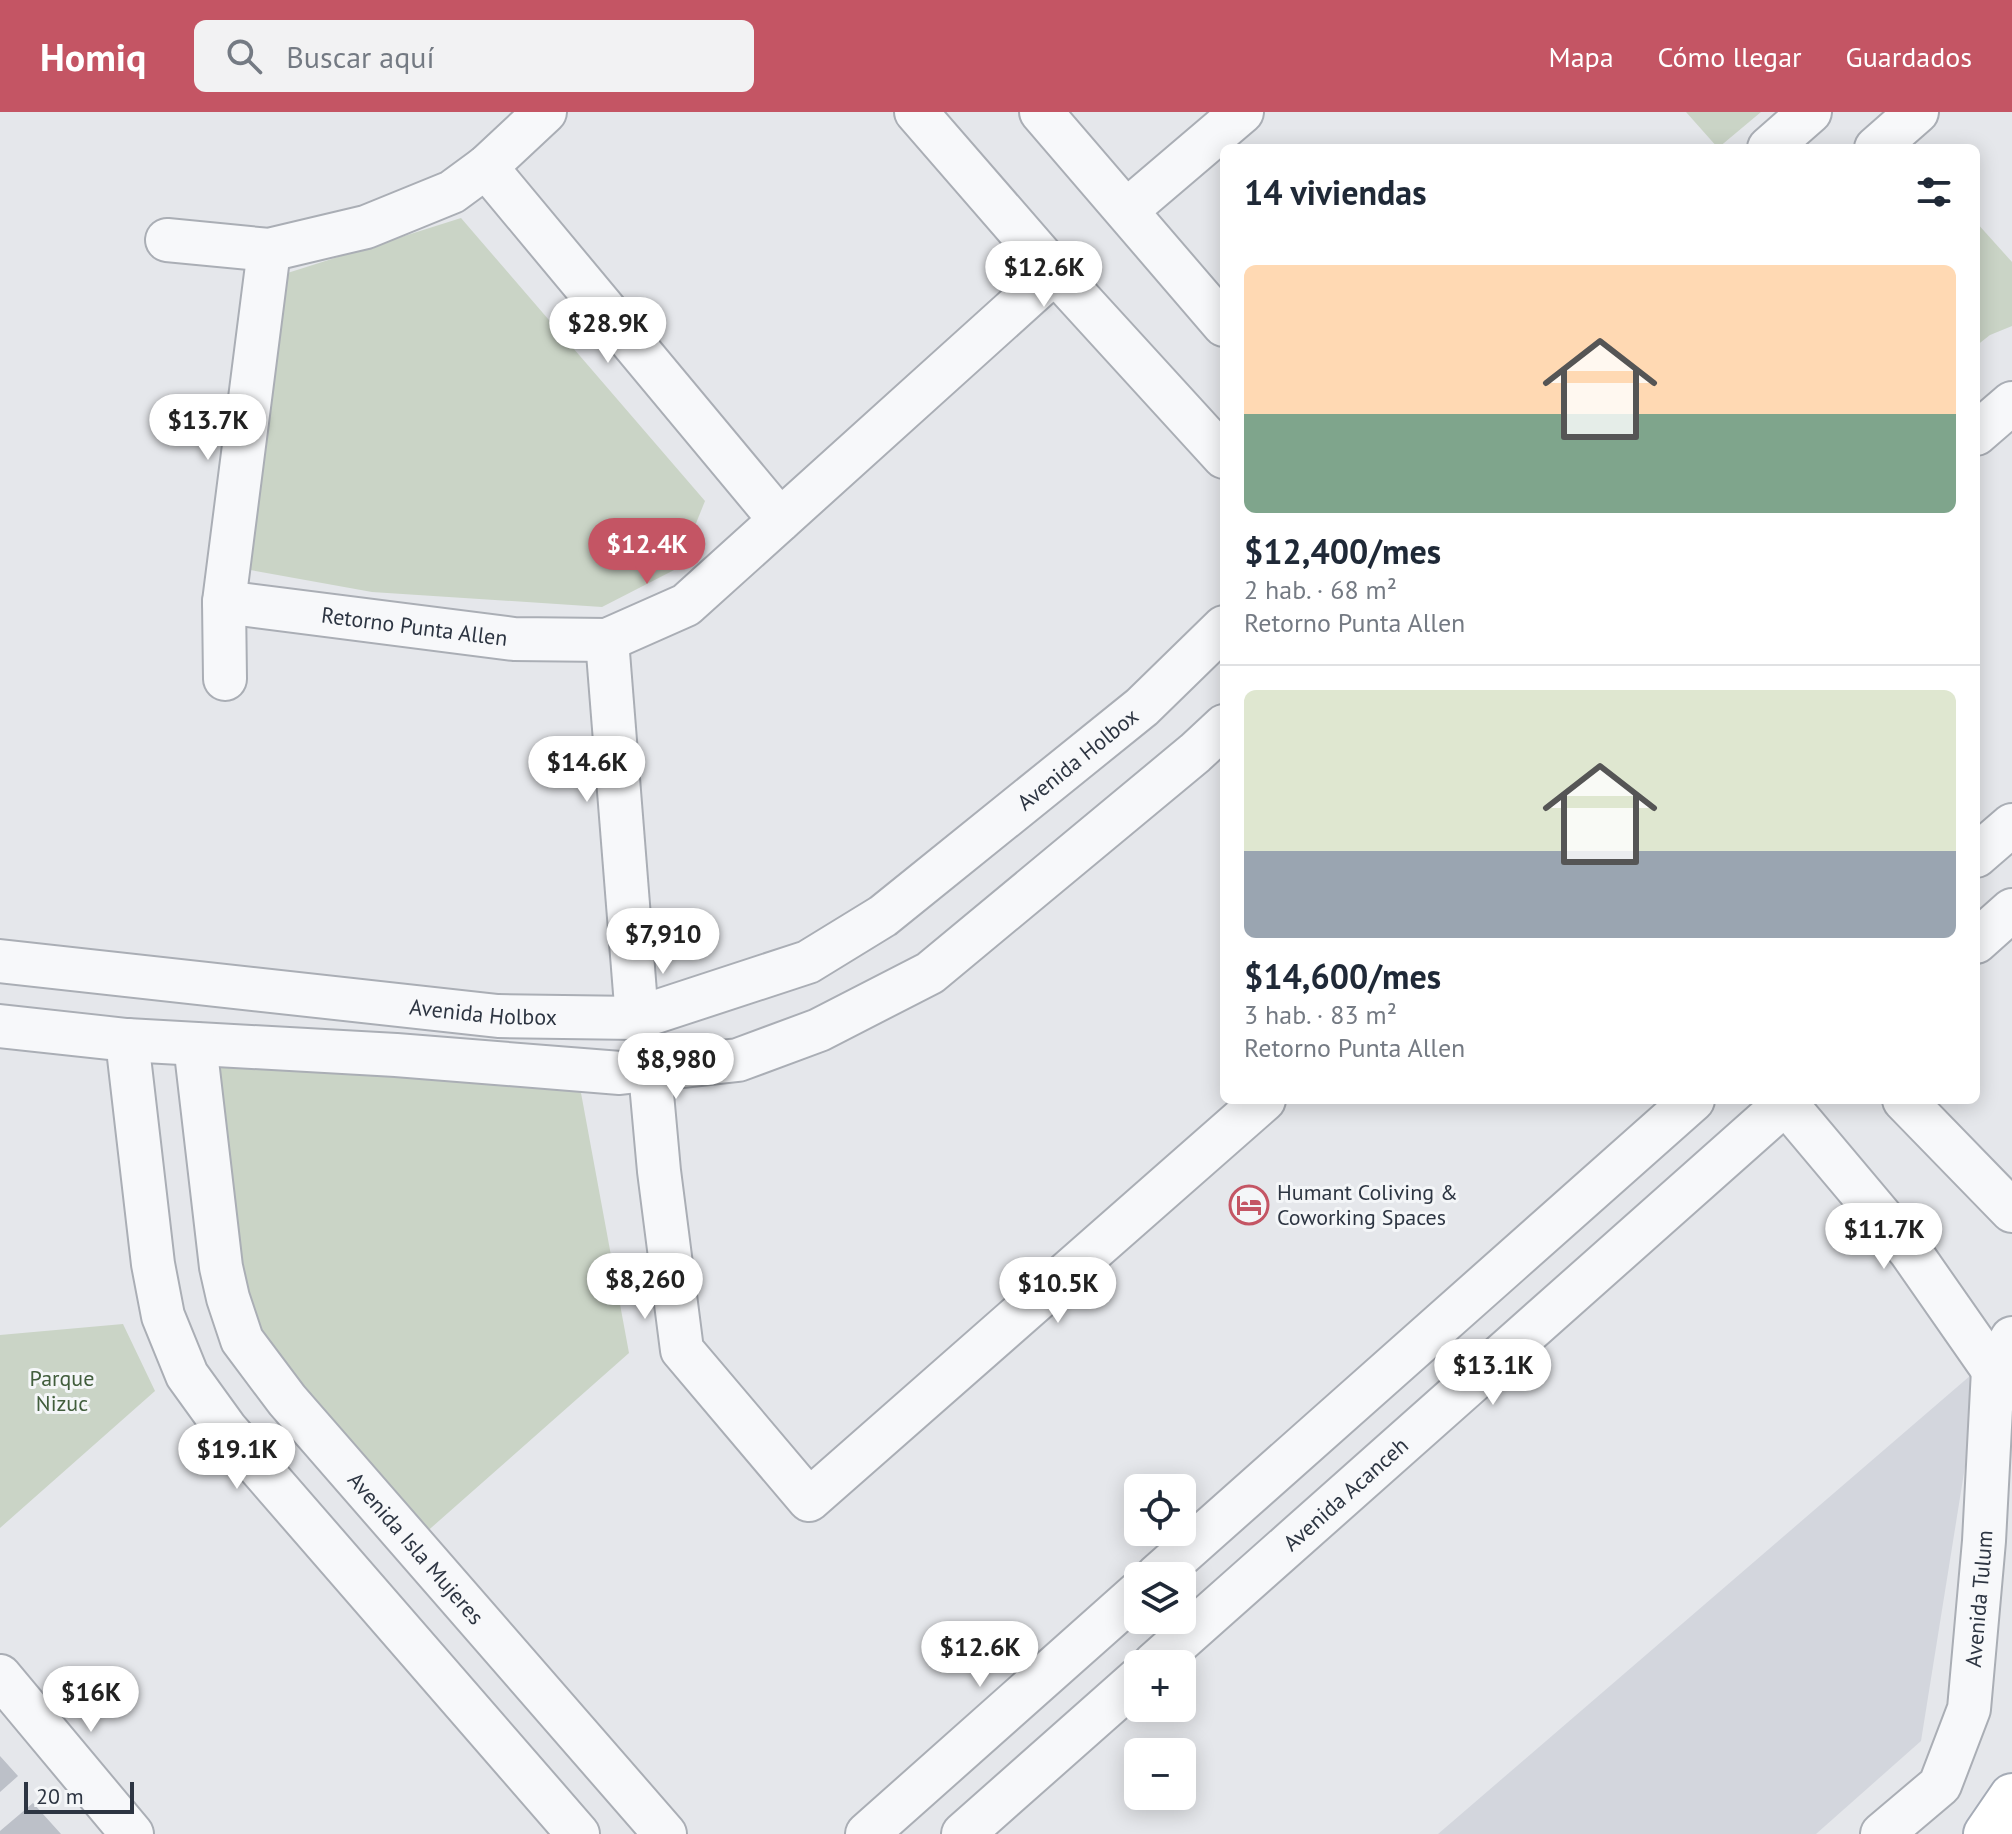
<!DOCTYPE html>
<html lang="es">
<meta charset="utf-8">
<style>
body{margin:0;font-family:"PT Sans",sans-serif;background:#f2f2f3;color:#1f2937;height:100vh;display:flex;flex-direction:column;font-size:30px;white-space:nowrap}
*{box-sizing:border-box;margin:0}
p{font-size:26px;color:#747a83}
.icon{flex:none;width:44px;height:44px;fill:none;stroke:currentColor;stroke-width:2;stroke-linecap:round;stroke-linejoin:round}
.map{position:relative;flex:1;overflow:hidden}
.side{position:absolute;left:1220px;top:32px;width:760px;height:960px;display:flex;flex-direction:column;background:#fff;border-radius:12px;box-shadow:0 4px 20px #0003}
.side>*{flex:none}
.tools{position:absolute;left:1124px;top:1362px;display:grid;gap:16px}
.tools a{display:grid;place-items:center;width:72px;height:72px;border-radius:12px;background:#fff;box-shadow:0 4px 20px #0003;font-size:40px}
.scale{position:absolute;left:24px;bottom:20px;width:110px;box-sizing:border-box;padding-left:8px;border:4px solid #2d3542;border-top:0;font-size:22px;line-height:28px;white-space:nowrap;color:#2d3542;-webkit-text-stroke:6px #f4f6f8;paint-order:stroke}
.price{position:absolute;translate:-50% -68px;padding:0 18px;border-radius:28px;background:#fff;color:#222;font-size:26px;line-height:52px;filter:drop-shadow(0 2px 4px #0008)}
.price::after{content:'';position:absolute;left:50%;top:48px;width:24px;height:18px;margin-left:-12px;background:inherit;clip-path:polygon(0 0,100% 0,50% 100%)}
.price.on{background:#c45564;color:#fff}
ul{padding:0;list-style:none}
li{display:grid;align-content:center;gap:16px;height:424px;padding:0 24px}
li+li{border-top:2px solid #e0e1e3}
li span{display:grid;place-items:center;height:248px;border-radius:12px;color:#555}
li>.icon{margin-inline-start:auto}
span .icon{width:144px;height:144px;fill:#fffc;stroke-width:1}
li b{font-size:34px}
h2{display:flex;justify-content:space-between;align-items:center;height:96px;padding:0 24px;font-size:34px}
header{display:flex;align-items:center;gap:48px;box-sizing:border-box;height:112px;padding:0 40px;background:#c45564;color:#fff}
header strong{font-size:38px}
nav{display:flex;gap:44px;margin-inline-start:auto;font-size:28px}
.search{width:560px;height:72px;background:#f2f2f3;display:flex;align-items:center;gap:20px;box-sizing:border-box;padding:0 28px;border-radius:12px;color:#747a83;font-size:30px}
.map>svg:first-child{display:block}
.built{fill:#d3d6dd}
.green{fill:#cad4c6}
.building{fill:#bcc0c8}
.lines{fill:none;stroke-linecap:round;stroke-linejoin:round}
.minor-casing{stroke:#aaaeb5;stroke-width:46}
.major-casing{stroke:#a5abb6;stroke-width:48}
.minor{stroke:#f7f8fa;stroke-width:42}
.major{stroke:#fff;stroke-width:44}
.labels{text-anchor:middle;stroke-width:6;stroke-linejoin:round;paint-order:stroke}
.street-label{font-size:22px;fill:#2d3542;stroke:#f4f6f8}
.poi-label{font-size:22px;fill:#2d3542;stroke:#f4f6f8;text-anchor:start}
.park-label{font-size:22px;fill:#415d3c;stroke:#f4f6f8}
</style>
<header>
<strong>Homiq</strong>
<div class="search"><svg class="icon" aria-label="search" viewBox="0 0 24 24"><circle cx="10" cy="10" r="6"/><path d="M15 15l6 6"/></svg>Buscar aquí</div>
<nav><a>Mapa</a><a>Cómo llegar</a><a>Guardados</a></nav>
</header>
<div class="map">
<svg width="2012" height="1722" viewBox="0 0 2012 1722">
<rect width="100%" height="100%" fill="#e5e7eb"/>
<!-- built -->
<path class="built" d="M1978,1257L1971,1317L1921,1629L1816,1722H1438Z"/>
<!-- green -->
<path class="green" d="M1686,0H1761L1718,36Z
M461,106L705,389L678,456L602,495L372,480L245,457L278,164Z
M1976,110L2012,150V214L1990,223L1976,234Z
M212,947L579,970L629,1241L423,1423L251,1219Z
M123,1212L155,1279L0,1416V1223Z"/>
<!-- building -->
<path class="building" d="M0,1644L18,1664L0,1680Z
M33,1691L61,1722H0V1719Z"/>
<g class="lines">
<defs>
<g id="minor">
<path d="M916,0L1055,160L1224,345"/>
<path d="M1041,0L1224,213"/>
<path d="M1769,36L1810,0"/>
<path d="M1876,36L1917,0"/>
<path d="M486,55L780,408"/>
<path d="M1127,98L1242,0"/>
<path d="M167,128L269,138L366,115L452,80L486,55L545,0"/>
<path d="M1976,322L2012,291"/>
<path id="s1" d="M224,490L514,527L607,528L686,493L1055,160"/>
<path d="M607,528L637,906"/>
<path d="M225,567L224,490L269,138"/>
<path d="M1976,744L2012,713"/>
<path d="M1976,830L2012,798"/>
<path id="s2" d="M0,849L498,904L637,906L808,850L883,804L1142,595L1224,515"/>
<path d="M0,914L127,928L396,943L620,961L738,948L819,918L930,861L1195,641L1224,614"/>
<path d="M127,928L153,1152L163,1204L187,1263L226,1317L578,1722"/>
<path id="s3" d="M195,932L221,1155L228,1186L242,1228L287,1288L665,1722"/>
<path d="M650,960L659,1059L682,1238L809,1388L1264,988"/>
<path d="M1783,988L1910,1139L1993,1258L2000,1281"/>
<path d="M1904,988L2012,1099"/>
<path d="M1157,1464L1693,988"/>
<path id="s4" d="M1154,1552L1789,988"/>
<path d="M0,1564L132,1722"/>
<path d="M867,1722L1138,1481"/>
<path d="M963,1722L1138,1567"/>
<path id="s5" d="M1882,1722L1940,1673L1969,1597L1984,1429L1993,1258L2012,1226"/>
</g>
<path id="major" d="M1986,1722L2012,1684"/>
</defs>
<!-- minor casing -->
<use href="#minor" class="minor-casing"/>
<!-- major casing -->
<use href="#major" class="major-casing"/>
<!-- minor -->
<use href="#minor" class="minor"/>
<!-- major -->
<use href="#major" class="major"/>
</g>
<!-- icons -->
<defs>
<symbol id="hotel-ring" viewBox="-11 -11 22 22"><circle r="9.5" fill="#f4f6f8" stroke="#c45564" stroke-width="1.5"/><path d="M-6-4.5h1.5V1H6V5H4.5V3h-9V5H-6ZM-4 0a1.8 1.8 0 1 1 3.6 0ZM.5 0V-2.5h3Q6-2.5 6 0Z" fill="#c45564"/></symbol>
</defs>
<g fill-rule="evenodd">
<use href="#hotel-ring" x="1227" y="1071" width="44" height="44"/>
</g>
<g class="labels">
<!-- street labels -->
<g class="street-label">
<text dy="8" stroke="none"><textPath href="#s1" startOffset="192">Retorno Punta Allen</textPath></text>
<text dy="8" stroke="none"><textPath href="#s2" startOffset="1158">Avenida Holbox</textPath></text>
<text dy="8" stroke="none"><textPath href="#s2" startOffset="486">Avenida Holbox</textPath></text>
<text dy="8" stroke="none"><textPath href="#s4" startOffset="256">Avenida Acanceh</textPath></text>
<text dy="8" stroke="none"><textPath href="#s3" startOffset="572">Avenida Isla Mujeres</textPath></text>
<text dy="8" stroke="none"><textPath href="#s5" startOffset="268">Avenida Tulum</textPath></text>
</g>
<!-- poi labels -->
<g class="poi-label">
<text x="1277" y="1088">Humant Coliving &amp;<tspan x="1277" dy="25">Coworking Spaces</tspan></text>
</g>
<!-- park labels -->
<g class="park-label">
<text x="62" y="1274">Parque<tspan x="62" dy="25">Nizuc</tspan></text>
</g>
</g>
</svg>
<div class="tools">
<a><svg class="icon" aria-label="locate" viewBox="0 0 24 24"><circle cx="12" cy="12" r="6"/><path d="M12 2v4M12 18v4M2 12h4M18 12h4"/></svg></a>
<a><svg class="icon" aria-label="layers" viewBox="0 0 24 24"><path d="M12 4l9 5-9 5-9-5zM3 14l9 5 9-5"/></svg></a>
<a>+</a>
<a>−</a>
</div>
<div class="scale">20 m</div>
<b class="price" style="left:1044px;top:197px">$12.6K</b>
<b class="price" style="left:608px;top:253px">$28.9K</b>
<b class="price" style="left:208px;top:350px">$13.7K</b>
<b class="price on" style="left:647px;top:474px">$12.4K</b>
<b class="price" style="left:587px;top:692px">$14.6K</b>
<b class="price" style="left:663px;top:864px">$7,910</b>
<b class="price" style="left:676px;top:989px">$8,980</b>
<b class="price" style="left:1884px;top:1159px">$11.7K</b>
<b class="price" style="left:645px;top:1209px">$8,260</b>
<b class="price" style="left:1058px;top:1213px">$10.5K</b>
<b class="price" style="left:1493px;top:1295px">$13.1K</b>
<b class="price" style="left:237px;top:1379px">$19.1K</b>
<b class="price" style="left:980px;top:1577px">$12.6K</b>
<b class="price" style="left:91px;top:1622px">$16K</b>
<section class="side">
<h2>14 viviendas<svg class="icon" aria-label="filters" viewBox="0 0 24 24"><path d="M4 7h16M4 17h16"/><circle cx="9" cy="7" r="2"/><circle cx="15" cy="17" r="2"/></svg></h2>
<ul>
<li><span style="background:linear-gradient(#ffd9b3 60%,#7fa58c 0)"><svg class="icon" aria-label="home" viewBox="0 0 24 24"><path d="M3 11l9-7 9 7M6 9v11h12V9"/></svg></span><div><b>$12,400/mes</b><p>2 hab. · 68 m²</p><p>Retorno Punta Allen</p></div></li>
<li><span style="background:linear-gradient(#dfe7d0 65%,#9aa5b1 0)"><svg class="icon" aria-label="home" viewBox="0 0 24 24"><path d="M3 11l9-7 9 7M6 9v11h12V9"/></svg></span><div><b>$14,600/mes</b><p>3 hab. · 83 m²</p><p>Retorno Punta Allen</p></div></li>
</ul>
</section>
</div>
